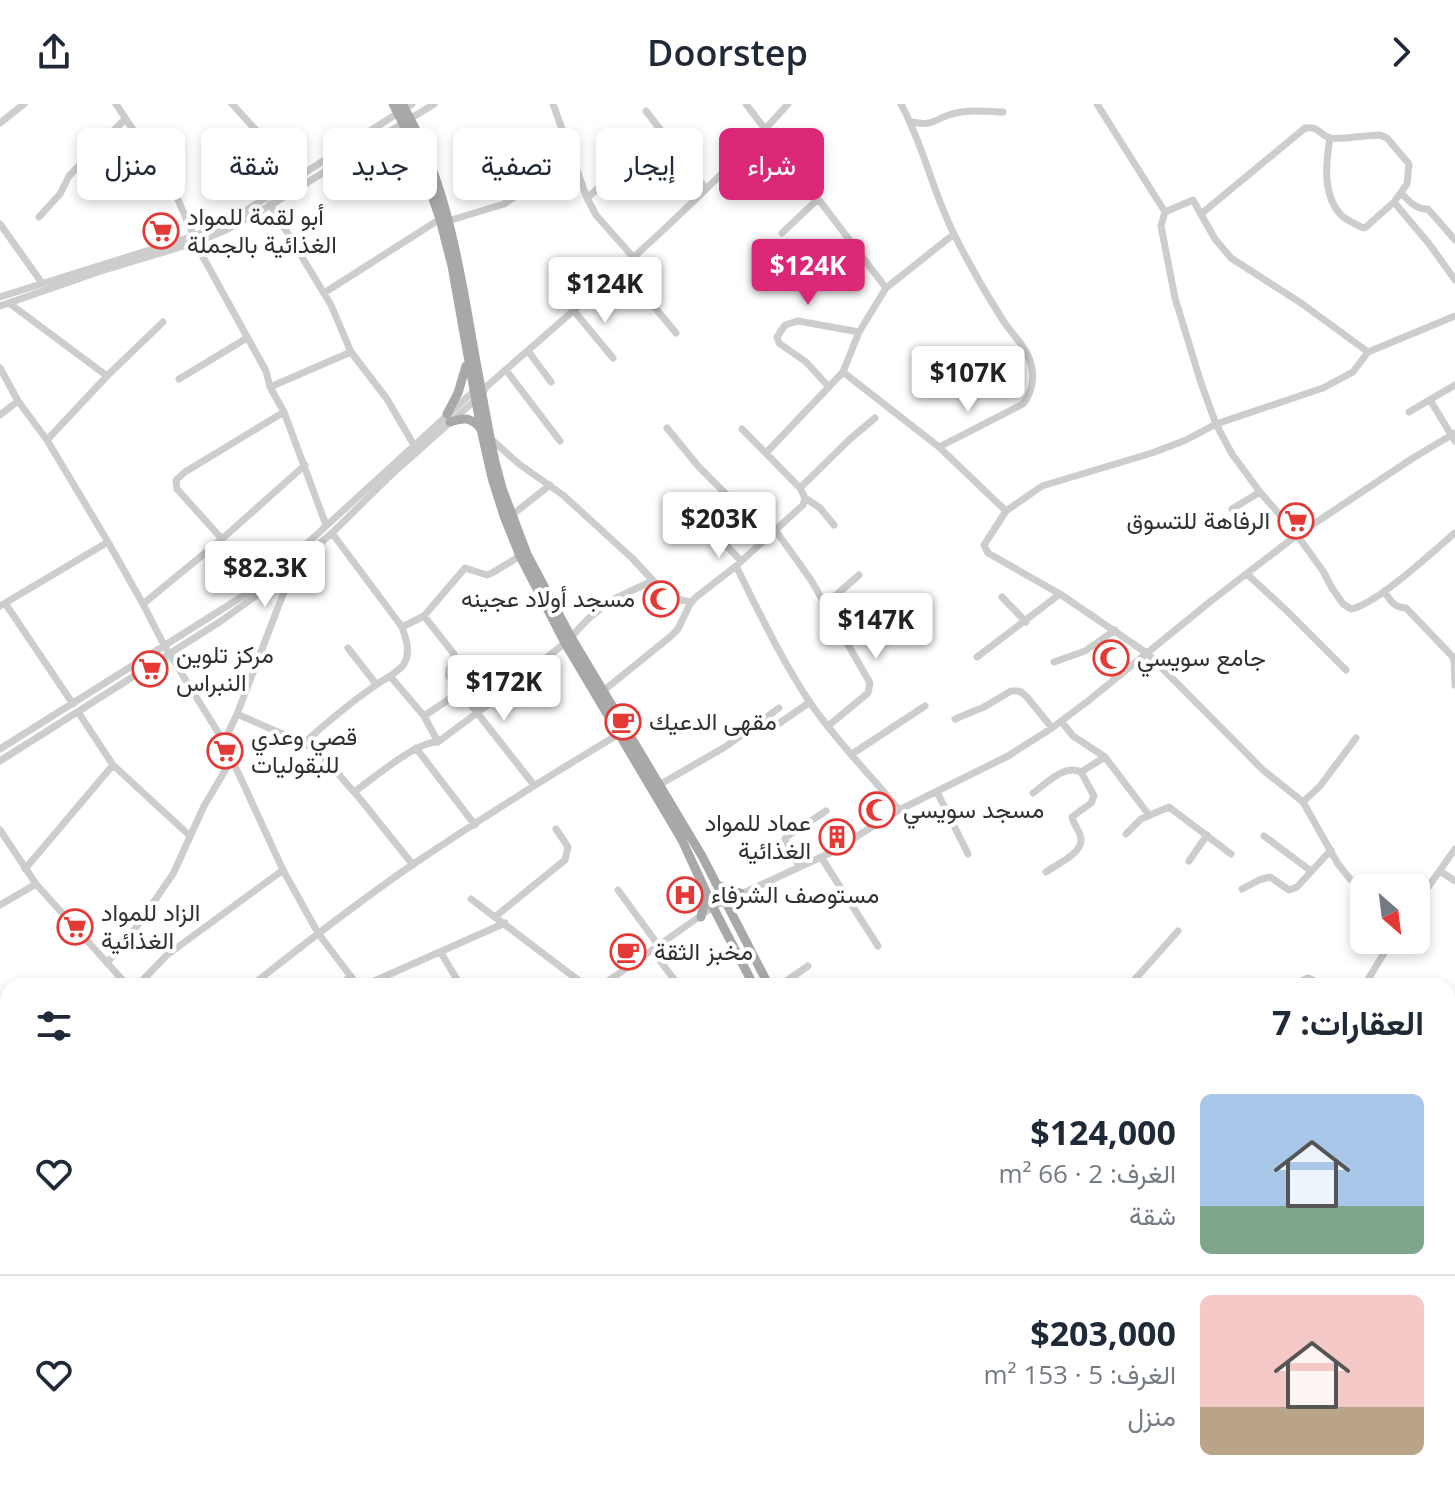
<!DOCTYPE html>
<html lang="ar">
<meta charset="utf-8">
<style>
body{margin:0;font-family:"Open Sans",Vazirmatn,sans-serif;background:#f2f2f3;color:#1f2937;direction:rtl;height:100vh;display:flex;flex-direction:column;font-size:30px;white-space:nowrap}
*{box-sizing:border-box;margin:0}
p{font-size:26px;color:#747a83}
.icon{flex:none;width:44px;height:44px;fill:none;stroke:currentColor;stroke-width:2;stroke-linecap:round;stroke-linejoin:round}
.map{position:relative;flex:1;overflow:hidden;direction:ltr}
.panel{position:absolute;left:0px;top:874px;width:1456px;height:514px;display:flex;flex-direction:column;background:#fff;border-radius:24px 24px 0 0;box-shadow:0 4px 12px #0003;direction:rtl}
.panel>*{flex:none}
.banner{position:absolute;left:24px;top:24px;width:800px;height:72px;direction:rtl;display:flex;gap:16px}
.needle{width:52px;rotate:152deg}
.fabs{position:absolute;left:1350px;top:770px;display:grid;gap:16px}
.fabs a{display:grid;place-items:center;width:80px;height:80px;border-radius:12px;background:#fff;box-shadow:0 4px 12px #0003;font-size:40px}
.price{position:absolute;translate:-50% -68px;padding:0 18px;border-radius:8px;background:#fff;color:#222;font-size:26px;line-height:52px;filter:drop-shadow(0 2px 4px #0008)}
.price::after{content:'';position:absolute;left:50%;top:48px;width:24px;height:18px;margin-left:-12px;background:inherit;clip-path:polygon(0 0,100% 0,50% 100%)}
.price.selected{background:#db2777;color:#fff}
ul{padding:0;list-style:none}
li{display:flex;align-items:center;gap:24px;height:200px;padding:0 32px}
li+li{border-top:2px solid #e0e1e3}
li span{display:grid;place-items:center;flex:none;width:224px;height:160px;border-radius:12px;color:#555}
li>.icon{margin-inline-start:auto}
span .icon{width:96px;height:96px;fill:#fffc;stroke-width:1}
li b{font-size:34px}
h2{display:flex;justify-content:space-between;align-items:center;height:96px;padding:0 32px;font-size:34px}
.pill{padding:0 28px;border-radius:12px;background:#fff;box-shadow:0 4px 12px #0003;font-size:28px;line-height:72px}
.pill.selected{background:#db2777;color:#fff}
header{display:flex;justify-content:space-between;align-items:center;height:104px;padding:0 32px;background:#fff;font-size:36px;font-weight:600}
.map>svg:first-child{display:block}
.green{fill:#e5edde}
.lines{fill:none;stroke-linecap:round;stroke-linejoin:round}
.minor{stroke:#cdcdcd;stroke-width:7}
.major{stroke:#a8a8a8;stroke-width:9}
.labels{text-anchor:middle;stroke-width:8;stroke-linejoin:round;paint-order:stroke}
.poi-label{font-size:24px;fill:#303030;stroke:#fff;text-anchor:start}
</style>
<header><svg class="icon" aria-label="forward" viewBox="0 0 24 24"><path d="M9 5l7 7-7 7"/></svg>Doorstep<svg class="icon" aria-label="share" viewBox="0 0 24 24"><path d="M12 15V3M7 8l5-5 5 5M5 13v7h14v-7"/></svg></header>
<div class="map">
<svg width="1455" height="1387" viewBox="0 0 1455 1387">
<rect width="100%" height="100%" fill="#fff"/>
<!-- green -->
<path class="green" d="M8,1081V1320L2,1327L8,1332V1368L4,1372L0,1369V1090Z"/>
<g class="lines">
<!-- minor -->
<path class="minor" d="M116,0L175,89L203,153L266,267L270,283L284,308L326,421
M232,0L299,73
M553,0L587,94L596,111L634,154
M746,0L886,184
M901,0C924,42 933,90 955,132C970,162 986,190 1004,218C1013,231 1027,244 1031,260C1035,274 1032,289 1023,300L939,343
M1097,0L1165,108L1161,122L1175,194L1201,279L1216,320L1232,350L1260,388L1297,431L1323,467L1332,484L1343,500L1351,505C1377,500 1432,448 1455,429
M646,7L706,85
M911,18C933,22 931,17 949,11C966,5 985,7 1003,8
M0,19L24,0
M1401,89C1409,97 1416,106 1428,105L1455,136
M587,94L663,28
M1394,98L1430,141L1455,176
M270,100L331,201L351,248L387,295L415,343
M1165,108L1193,96L1215,135L1231,154L1301,199L1368,248
M1201,110L1305,24C1320,22 1319,31 1330,34C1339,36 1369,31 1380,31L1387,34L1409,60L1407,80L1394,98L1366,123L1363,124C1356,120 1346,116 1341,111C1322,91 1326,58 1330,34
M39,113L60,90L69,72L125,15
M448,117L504,100L521,89L536,90L551,83L576,61
M0,120L42,179
M782,129L817,96
M622,164L676,229
M324,189L440,115
M0,193L194,132L228,118L412,0
M9,199L107,272
M0,202L101,167L197,138L226,126L271,101L434,0
M574,207L613,254
M528,247L551,278
M0,264L18,297L47,336L108,438L143,500L164,541L224,638L283,766L318,829L358,882
M506,266L560,337
M843,268L939,343L1006,407
M179,275L247,234
M270,283L351,248
M829,283L806,258L779,239L777,233L785,221L798,217L859,228
M1430,296L1455,337
M1409,308L1455,281
M0,311L18,297
M667,324L698,362L769,433
M490,334L519,360L563,391L632,454L661,485L681,496L691,498
M47,336L107,272L163,218
M766,349L843,268L859,228L886,184L954,130
M800,384L850,335L875,314
M805,394L820,404L834,421
M1232,405L1260,388
M512,411L550,381
M707,421L741,457
M776,427L811,476L870,579L868,589L828,622
M222,435L177,385L176,376L185,368L284,308
M736,462C759,508 781,555 809,597C835,636 870,670 899,706
M1247,470L1287,507L1346,566
M1384,487C1391,497 1393,503 1406,504L1452,552L1454,556L1455,581
M1002,493L1026,518
M5,499L73,600
M143,500L222,435L305,361
M826,500L859,471
M0,502L108,438
M424,512L454,550C455,559 446,563 449,573L534,681
M402,523L424,512L465,464L487,471L492,469L520,452
M571,533L588,515L610,497L652,477
M348,544L376,580
M977,553L1060,490
M1054,558L1085,547L1115,526
M390,572L424,612L438,638
M603,587L670,533L678,525L689,502L695,494L736,462L803,401L805,394L800,384L742,325
M78,608L113,661L189,731
M237,610L310,642L319,648L361,696L413,761
M424,612L460,588
M955,615L984,603L1011,587H1017L1021,588L1027,593L1052,624
M1061,617L1073,632L1105,653L1149,711
M771,625L810,598
M224,638L237,610L294,462
M304,639C326,619 349,600 373,583C383,575 397,570 404,560C411,548 406,535 402,523L332,429
M416,644L475,721
M0,645L251,487L290,455L475,286
M852,650L925,602
M0,657L221,517L271,481L332,429L390,372L482,290L486,283C590,192 696,103 788,0
M659,681L725,643L779,604
M354,688C373,675 416,637 438,638L493,597L514,577L536,562L565,539
M937,688L968,750
M1033,689C1047,679 1064,660 1081,668L1105,653
M1303,698L1320,682L1356,634
M0,726L36,780L128,882
M1126,730L1141,715L1169,703L1231,750
M1264,732L1311,767
M821,753L878,842
M1189,757L1207,731
M799,763L785,735L786,733L826,707
M25,765L113,661
M1440,767L1455,777
M1046,768C1057,760 1087,748 1080,731C1078,724 1073,720 1072,713L1091,699L1094,692L1081,668
M1364,784L1350,775L1338,760L1303,698L1263,666L1148,550L1060,490L988,449L984,441L1006,407L1042,382L1152,349L1186,336L1216,320L1323,284L1353,268L1368,248L1455,212
M1242,785L1259,776L1270,773L1289,786L1297,783L1331,746
M618,786L659,842
M471,795L586,882
M1416,800L1455,745
M0,801L36,780
M496,812L565,756L568,743L556,725
M652,846L679,882
M441,849L461,882
M107,859L135,825L173,770L204,702L232,655
M137,882L167,851L283,766
M251,882C304,840 357,799 412,761C480,715 549,672 619,630
M339,882L351,872
M363,882L505,819
M601,882L713,803L832,748L899,706L1008,652L1052,624L1088,597L1211,497L1297,431L1413,354L1455,329
M779,882L808,862
M1129,882L1178,827
M1292,882L1308,874L1325,882
M1364,882L1392,836
M1448,926L1455,928
M0,968L8,974
M0,1021L8,1026
M0,1096L8,1087
M0,1162L8,1159
M1448,1270L1455,1265
M0,1376L16,1387
M473,1380L479,1387
M691,1380L697,1387
M878,1380L883,1387
M1194,1380L1204,1387
M1302,1380L1311,1387
M62,1387L68,1380
M594,1387L601,1380
M939,1387L947,1380
M1283,1387L1291,1380
M1448,1387L1455,1381"/>
<!-- major -->
<path class="major" d="M393,0L416,45L440,115L452,162L481,325L492,374L504,412L520,452L565,539L682,736L713,803L754,882
M402,0C442,68 457,147 470,224C478,269 486,314 495,358L502,384L527,450L571,533L702,752L769,882
M447,310L458,289L466,262
M450,318C464,313 471,313 481,325
M718,781L730,787L740,789
M701,813L704,800V790
M179,1387L186,1380
M191,1387L198,1380"/>
</g>
<!-- icons -->
<defs>
<symbol id="supermarket-ring" viewBox="-11 -11 22 22"><circle r="9.5" fill="#fff" stroke="#e43935" stroke-width="1.5"/><path d="M-6-5.5h2.5l.6 2H6L4.5 2H-2.5L-4.4-4H-6ZM-1.5 3.2a1.3 1.3 0 1 0 .1 0ZM3 3.2a1.3 1.3 0 1 0 .1 0Z" fill="#e43935"/></symbol>
<symbol id="mosque-ring" viewBox="-11 -11 22 22"><circle r="9.5" fill="#fff" stroke="#e43935" stroke-width="1.5"/><path d="M3.5-4.9A6 6 0 1 0 3.5 4.9A5 5 0 1 1 3.5-4.9Z" fill="#e43935"/></symbol>
<symbol id="cafe-ring" viewBox="-11 -11 22 22"><circle r="9.5" fill="#fff" stroke="#e43935" stroke-width="1.5"/><path d="M-5.5-4.5H6V0H3Q3 3.5 0 3.5H-2.5Q-5.5 3.5-5.5 0ZM3-3.2v2h1.7v-2ZM-6 4.5H4V6H-6Z" fill="#e43935"/></symbol>
<symbol id="building-ring" viewBox="-11 -11 22 22"><circle r="9.5" fill="#fff" stroke="#e43935" stroke-width="1.5"/><path d="M-4-6H4V6H1V3H-1V6H-4ZM-2.5-4.3h1.7v1.8h-1.7ZM.8-4.3h1.7v1.8H.8ZM-2.5-1h1.7V.8h-1.7ZM.8-1h1.7V.8H.8Z" fill="#e43935"/></symbol>
<symbol id="hospital-ring" viewBox="-11 -11 22 22"><circle r="9.5" fill="#fff" stroke="#e43935" stroke-width="1.5"/><path d="M-5-5h3v3.5h4V-5h3V5h-3V1.5h-4V5h-3Z" fill="#e43935"/></symbol>
</defs>
<g fill-rule="evenodd">
<use href="#supermarket-ring" x="141" y="107" width="40" height="40"/>
<use href="#supermarket-ring" x="1276" y="397" width="40" height="40"/>
<use href="#mosque-ring" x="641" y="475" width="40" height="40"/>
<use href="#mosque-ring" x="1091" y="534" width="40" height="40"/>
<use href="#supermarket-ring" x="130" y="545" width="40" height="40"/>
<use href="#cafe-ring" x="603" y="598" width="40" height="40"/>
<use href="#supermarket-ring" x="205" y="627" width="40" height="40"/>
<use href="#mosque-ring" x="857" y="686" width="40" height="40"/>
<use href="#building-ring" x="817" y="713" width="40" height="40"/>
<use href="#hospital-ring" x="665" y="771" width="40" height="40"/>
<use href="#supermarket-ring" x="55" y="803" width="40" height="40"/>
<use href="#cafe-ring" x="608" y="828" width="40" height="40"/>
</g>
<g class="labels">
<!-- poi labels -->
<g class="poi-label">
<text x="187" y="121">أبو لقمة للمواد<tspan x="187" dy="28">الغذائية بالجملة</tspan></text>
<text x="1270" y="425" text-anchor="end">الرفاهة للتسوق</text>
<text x="635" y="503" text-anchor="end">مسجد أولاد عجينه</text>
<text x="176" y="559">مركز تلوين<tspan x="176" dy="28">النبراس</tspan></text>
<text x="1137" y="562">جامع سويسي</text>
<text x="649" y="626">مقهى الدعيك</text>
<text x="251" y="641">قصي وعدي<tspan x="251" dy="28">للبقوليات</tspan></text>
<text x="903" y="714">مسجد سويسي</text>
<text x="811" y="727" text-anchor="end">عماد للمواد<tspan x="811" dy="28">الغذائية</tspan></text>
<text x="711" y="799">مستوصف الشرفاء</text>
<text x="101" y="817">الزاد للمواد<tspan x="101" dy="28">الغذائية</tspan></text>
<text x="654" y="856">مخبز الثقة</text>
</g>
</g>
</svg>
<div class="fabs">
<a><svg class="needle" viewBox="-14 -14 28 28"><path d="M0-13l5 13h-10z" fill="#e53935"/><path d="M0 13l5-13h-10z" fill="#747a83"/></svg></a>
</div>
<b class="price selected" style="left:808px;top:203px">$124K</b>
<b class="price" style="left:605px;top:221px">$124K</b>
<b class="price" style="left:968px;top:310px">$107K</b>
<b class="price" style="left:719px;top:456px">$203K</b>
<b class="price" style="left:265px;top:505px">$82.3K</b>
<b class="price" style="left:876px;top:557px">$147K</b>
<b class="price" style="left:504px;top:619px">$172K</b>
<div class="banner">
<a class="pill selected">شراء</a>
<a class="pill">إيجار</a>
<a class="pill">تصفية</a>
<a class="pill">جديد</a>
<a class="pill">شقة</a>
<a class="pill">منزل</a>
</div>
<section class="panel">
<h2>العقارات: 7<svg class="icon" aria-label="filters" viewBox="0 0 24 24"><path d="M4 7h16M4 17h16"/><circle cx="9" cy="7" r="2"/><circle cx="15" cy="17" r="2"/></svg></h2>
<ul>
<li><span style="background:linear-gradient(#a9c7e8 70%,#7fa58c 0)"><svg class="icon" aria-label="home" viewBox="0 0 24 24"><path d="M3 11l9-7 9 7M6 9v11h12V9"/></svg></span><div><b>$124,000</b><p>الغرف: 2 · 66 m²</p><p>شقة</p></div><svg class="icon" aria-label="heart" viewBox="0 0 24 24"><path d="M12 20l-8-8c-3-5 5-10 8-4 3-6 11-1 8 4z"/></svg></li>
<li><span style="background:linear-gradient(#f6c9c9 70%,#b9a48a 0)"><svg class="icon" aria-label="home" viewBox="0 0 24 24"><path d="M3 11l9-7 9 7M6 9v11h12V9"/></svg></span><div><b>$203,000</b><p>الغرف: 5 · 153 m²</p><p>منزل</p></div><svg class="icon" aria-label="heart" viewBox="0 0 24 24"><path d="M12 20l-8-8c-3-5 5-10 8-4 3-6 11-1 8 4z"/></svg></li>
</ul>
</section>
</div>
